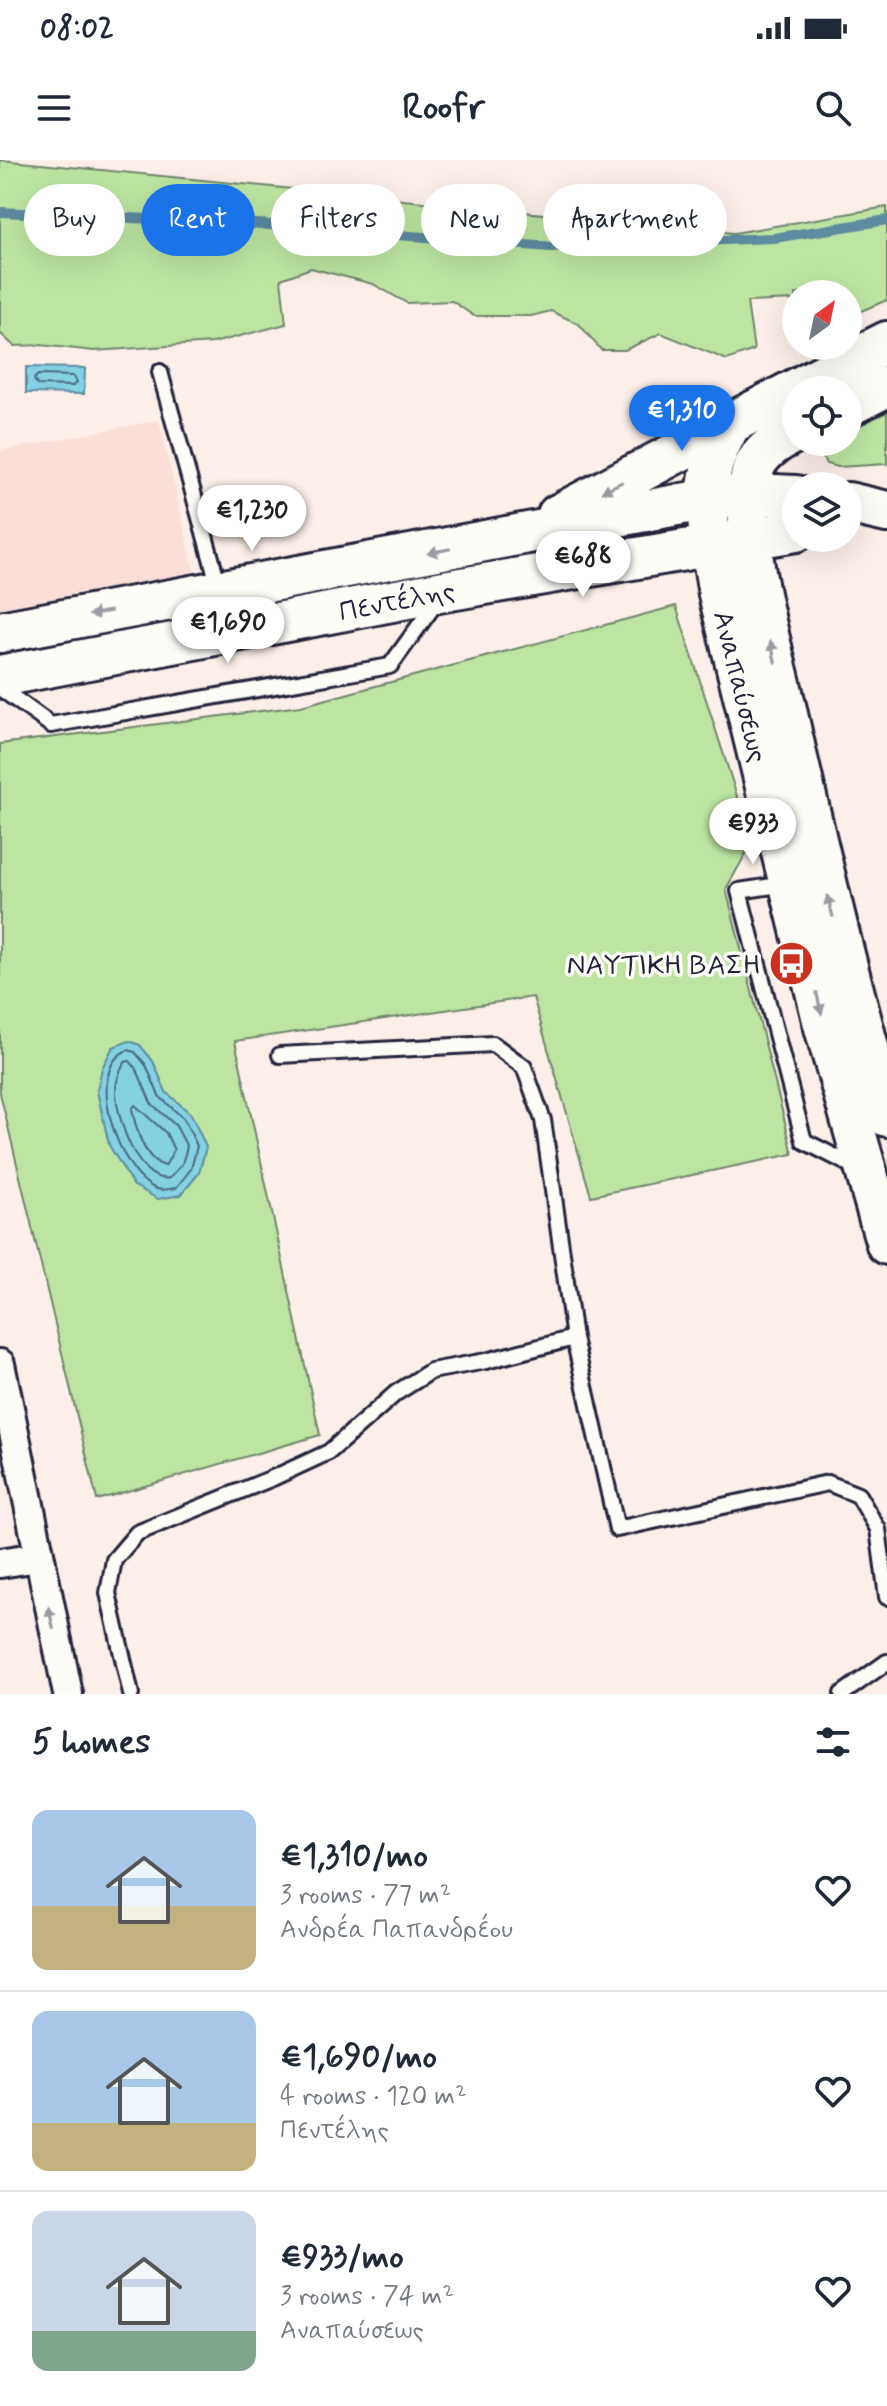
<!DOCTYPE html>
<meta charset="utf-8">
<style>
body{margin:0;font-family:Mynerve,sans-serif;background:#f6f6f7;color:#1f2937;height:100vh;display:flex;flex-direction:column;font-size:30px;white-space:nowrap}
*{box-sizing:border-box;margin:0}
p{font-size:26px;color:#747a83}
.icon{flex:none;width:44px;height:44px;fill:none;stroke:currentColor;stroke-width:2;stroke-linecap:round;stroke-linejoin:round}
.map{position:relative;height:1534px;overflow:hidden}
.panel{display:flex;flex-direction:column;background:#fff;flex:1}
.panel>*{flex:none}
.top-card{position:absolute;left:24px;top:24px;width:840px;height:72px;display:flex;gap:16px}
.needle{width:52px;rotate:33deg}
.controls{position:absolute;left:782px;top:120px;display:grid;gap:16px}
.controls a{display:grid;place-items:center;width:80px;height:80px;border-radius:50%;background:#fff;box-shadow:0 8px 32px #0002;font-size:40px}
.price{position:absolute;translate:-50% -68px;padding:0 18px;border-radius:28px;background:#fff;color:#222;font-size:26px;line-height:52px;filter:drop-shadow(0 2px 4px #0008)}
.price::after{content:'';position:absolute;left:50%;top:48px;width:24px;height:18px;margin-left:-12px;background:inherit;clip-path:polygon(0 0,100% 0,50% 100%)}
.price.on{background:#1a73e8;color:#fff}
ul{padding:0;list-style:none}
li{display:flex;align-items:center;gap:24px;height:200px;padding:0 32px}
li+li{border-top:2px solid #e0e1e3}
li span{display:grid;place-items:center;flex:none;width:224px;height:160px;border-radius:16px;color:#555}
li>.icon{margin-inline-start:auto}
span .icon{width:96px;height:96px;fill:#fffc;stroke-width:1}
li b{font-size:34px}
h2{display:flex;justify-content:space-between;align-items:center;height:96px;padding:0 32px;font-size:34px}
.tag{padding:0 28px;border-radius:36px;background:#fff;box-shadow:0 8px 32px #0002;font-size:28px;line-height:72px}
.tag.on{background:#1a73e8;color:#fff}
.status{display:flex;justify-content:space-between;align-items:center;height:56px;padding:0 40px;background:#fff;direction:ltr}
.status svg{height:22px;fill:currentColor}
header{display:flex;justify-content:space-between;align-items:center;height:104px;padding:0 32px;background:#fff;font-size:36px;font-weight:700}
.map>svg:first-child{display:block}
.built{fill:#fadfd8}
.green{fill:#bde5a1;stroke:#70846e;stroke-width:2}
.water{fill:#84d1e3;stroke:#5d8ba0;stroke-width:2}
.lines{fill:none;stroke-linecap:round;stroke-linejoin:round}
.shore{stroke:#49687e;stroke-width:2}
.stream{stroke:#5d8ba0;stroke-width:10}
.service-casing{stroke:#22223b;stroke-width:20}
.minor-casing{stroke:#22223b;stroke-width:34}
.secondary-casing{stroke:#22223b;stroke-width:46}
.service{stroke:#fdfcf7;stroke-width:14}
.minor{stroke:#fdfcf7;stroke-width:28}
.secondary{stroke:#fdfcf7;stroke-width:40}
.oneway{fill:#9a9aa2}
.labels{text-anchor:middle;stroke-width:7;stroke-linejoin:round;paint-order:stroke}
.street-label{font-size:28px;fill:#22223b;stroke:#fdfcf7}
.poi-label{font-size:28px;fill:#22223b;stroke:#fdfcf7;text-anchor:end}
</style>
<div class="status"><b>08:02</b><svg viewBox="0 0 49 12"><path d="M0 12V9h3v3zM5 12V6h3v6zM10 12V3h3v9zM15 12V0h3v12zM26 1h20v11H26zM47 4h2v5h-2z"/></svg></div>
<header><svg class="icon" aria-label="menu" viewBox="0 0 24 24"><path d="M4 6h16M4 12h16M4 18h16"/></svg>Roofr<svg class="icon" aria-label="search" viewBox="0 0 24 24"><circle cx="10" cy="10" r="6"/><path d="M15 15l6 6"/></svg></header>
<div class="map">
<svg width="887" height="1534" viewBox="0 0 887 1534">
<rect width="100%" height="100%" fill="#fcefe9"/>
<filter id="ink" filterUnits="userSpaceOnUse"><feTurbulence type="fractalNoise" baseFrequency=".0125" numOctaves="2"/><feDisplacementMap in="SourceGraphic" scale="16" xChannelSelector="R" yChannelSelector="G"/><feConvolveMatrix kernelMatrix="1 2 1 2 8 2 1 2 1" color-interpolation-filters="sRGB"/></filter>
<g filter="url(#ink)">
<!-- built -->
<path class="built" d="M159,260L194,409L191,418L0,459V291Z"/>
<!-- green -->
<path class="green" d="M0,0L734,73L887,47V140L852,155L848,153V134H796V140L747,142L754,190L727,200L661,173L625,190H601L579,164L551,151L531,156H474L452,141L407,143L373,124L311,108L281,119L286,164L213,183L94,191L41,185L14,186L0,173Z
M887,252V304L838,307L826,304L822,295C830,283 834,282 848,282V271Z
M676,446L752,683L726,729L793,994L591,1036L533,837L235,881L320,1275L97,1340L0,933V584L301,546Z"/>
<!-- water -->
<path class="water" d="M26,207L85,208L84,234L26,233Z
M129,881L140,885L153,901L166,932L191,954L206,987L199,1013L181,1035L158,1039L133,1025L109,985L97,931L102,908L113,887Z"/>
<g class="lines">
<!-- shore -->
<path class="shore" d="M38,215L73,216L77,222L73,226L37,225L34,219Z
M128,890L135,892L146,905L159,936L184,959L197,986L191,1009L176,1028C170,1029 163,1031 157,1029C119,1016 82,907 128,890Z
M130,901L137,910L151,943L176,966L187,987L182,1004L170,1018C138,1025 116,957 116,931C116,921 120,910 125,902Z
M135,945L166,973L174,990L165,1006C144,1001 136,969 132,949Z"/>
<!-- stream -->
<path class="stream" d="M0,52L258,64L551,87L774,78L887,60"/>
<defs>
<path id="service" d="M160,212L219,427
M0,528L51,565L390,506L437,441
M786,724L739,731L804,981L859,1009
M280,895L493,884L524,907L543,960L574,1178L617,1369L828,1323L858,1335L878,1369L887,1437
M131,1534L108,1433L114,1400L137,1373L275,1317L329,1292L396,1233L431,1211L486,1201L574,1178
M842,1534L887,1502"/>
<path id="minor" d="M0,1204L68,1534
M0,1403L38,1397"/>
<g id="secondary">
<path d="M848,246L887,226"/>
<path id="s1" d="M730,264C723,279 714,294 711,310C702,346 713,397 719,434L824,864L887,1084"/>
<path d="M796,272C776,281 755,295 751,317C740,377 768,473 782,532C814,675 847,816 887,956"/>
<path d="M848,343L887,352"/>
<path d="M558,355C668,298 776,238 887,182"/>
<path d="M0,472L709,339L750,334L796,336"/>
<path id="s2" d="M0,516L444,431L796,371"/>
</g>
</defs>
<!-- service casing -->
<use href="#service" class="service-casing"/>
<!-- minor casing -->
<use href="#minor" class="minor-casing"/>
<!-- secondary casing -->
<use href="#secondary" class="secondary-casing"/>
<!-- service -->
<use href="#service" class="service"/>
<!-- minor -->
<use href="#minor" class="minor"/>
<!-- secondary -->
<use href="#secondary" class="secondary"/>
</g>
<!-- one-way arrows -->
<defs><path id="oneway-solid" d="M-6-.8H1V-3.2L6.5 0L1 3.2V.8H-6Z" transform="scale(2)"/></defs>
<g class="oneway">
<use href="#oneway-solid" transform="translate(612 327) rotate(153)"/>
<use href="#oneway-solid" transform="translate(439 391) rotate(169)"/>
<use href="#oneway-solid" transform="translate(100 453) rotate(170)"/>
<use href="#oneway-solid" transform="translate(773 492) rotate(-103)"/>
<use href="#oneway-solid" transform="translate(830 746) rotate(-105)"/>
<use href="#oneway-solid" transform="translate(819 843) rotate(77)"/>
<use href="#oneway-solid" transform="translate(51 1458) rotate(-102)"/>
</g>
</g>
<!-- icons -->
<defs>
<symbol id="bus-disc" viewBox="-11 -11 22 22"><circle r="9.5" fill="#c8321e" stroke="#fdfcf7"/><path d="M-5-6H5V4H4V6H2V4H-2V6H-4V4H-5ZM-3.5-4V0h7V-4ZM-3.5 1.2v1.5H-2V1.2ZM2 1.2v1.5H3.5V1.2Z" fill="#fff"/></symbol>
</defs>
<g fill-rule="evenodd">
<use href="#bus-disc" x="766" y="778" width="51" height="51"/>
</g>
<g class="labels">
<!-- street labels -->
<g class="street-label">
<text dy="10" stroke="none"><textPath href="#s2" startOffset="404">Πεντέλης</textPath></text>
<text dy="10" stroke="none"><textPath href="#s1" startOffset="270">Αναπαύσεως</textPath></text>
</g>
<!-- poi labels -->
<g class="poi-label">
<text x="761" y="814">ΝΑΥΤΙΚΗ ΒΑΣΗ</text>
</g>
</g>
</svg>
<div class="controls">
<a><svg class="needle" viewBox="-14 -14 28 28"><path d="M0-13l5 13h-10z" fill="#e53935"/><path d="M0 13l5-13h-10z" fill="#747a83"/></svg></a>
<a><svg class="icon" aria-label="locate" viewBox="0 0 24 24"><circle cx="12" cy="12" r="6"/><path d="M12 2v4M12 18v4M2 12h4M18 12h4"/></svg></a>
<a><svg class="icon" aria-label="layers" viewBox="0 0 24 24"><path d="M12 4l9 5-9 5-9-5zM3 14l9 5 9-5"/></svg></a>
</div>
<b class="price on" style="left:682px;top:293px">€1,310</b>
<b class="price" style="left:252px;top:393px">€1,230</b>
<b class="price" style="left:583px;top:439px">€688</b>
<b class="price" style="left:228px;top:505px">€1,690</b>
<b class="price" style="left:753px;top:706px">€933</b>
<div class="top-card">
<a class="tag">Buy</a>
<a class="tag on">Rent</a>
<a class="tag">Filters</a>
<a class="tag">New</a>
<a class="tag">Apartment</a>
</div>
</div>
<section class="panel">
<h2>5 homes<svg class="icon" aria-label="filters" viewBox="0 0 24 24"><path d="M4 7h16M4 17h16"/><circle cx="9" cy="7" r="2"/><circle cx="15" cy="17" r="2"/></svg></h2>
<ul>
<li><span style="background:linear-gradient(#a9c7e8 60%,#c2b280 0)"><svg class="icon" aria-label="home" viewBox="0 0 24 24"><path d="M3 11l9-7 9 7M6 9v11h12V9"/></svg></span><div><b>€1,310/mo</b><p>3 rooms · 77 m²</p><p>Ανδρέα Παπανδρέου</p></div><svg class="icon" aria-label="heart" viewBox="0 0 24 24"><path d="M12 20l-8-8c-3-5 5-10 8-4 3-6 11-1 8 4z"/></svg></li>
<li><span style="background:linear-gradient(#a9c7e8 70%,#c2b280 0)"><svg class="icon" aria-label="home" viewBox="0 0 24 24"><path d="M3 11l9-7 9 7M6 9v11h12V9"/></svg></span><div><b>€1,690/mo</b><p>4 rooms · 120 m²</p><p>Πεντέλης</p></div><svg class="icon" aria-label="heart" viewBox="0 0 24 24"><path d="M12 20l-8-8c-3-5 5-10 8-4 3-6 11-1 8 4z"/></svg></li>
<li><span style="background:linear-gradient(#c9d6e8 75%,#7fa58c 0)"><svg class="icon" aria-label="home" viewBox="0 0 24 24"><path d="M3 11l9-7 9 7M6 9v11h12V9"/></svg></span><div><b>€933/mo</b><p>3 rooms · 74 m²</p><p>Αναπαύσεως</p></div><svg class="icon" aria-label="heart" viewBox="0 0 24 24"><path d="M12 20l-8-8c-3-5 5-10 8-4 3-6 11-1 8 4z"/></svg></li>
</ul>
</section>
